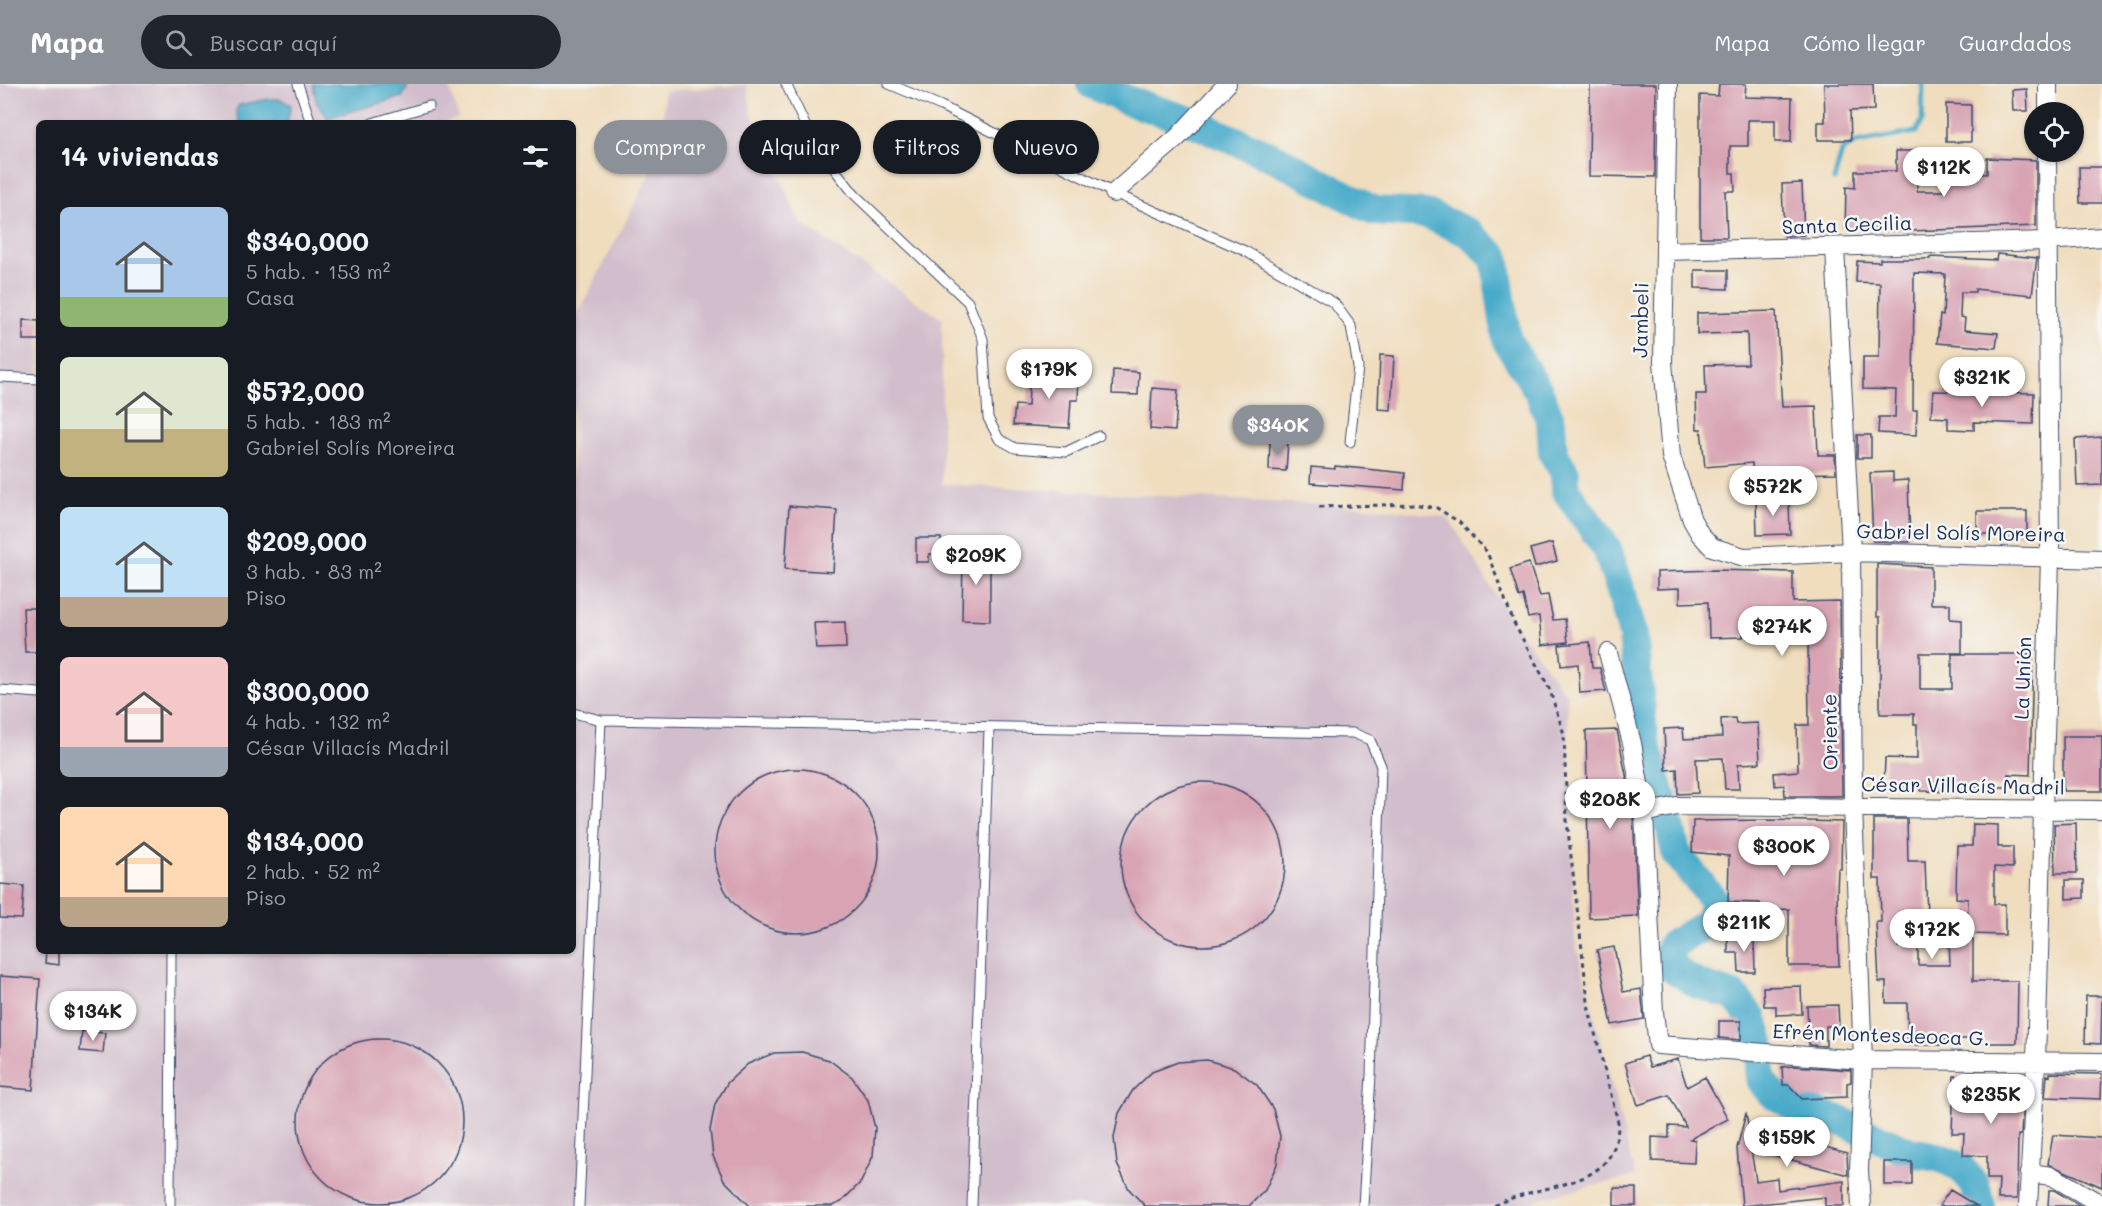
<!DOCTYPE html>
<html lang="es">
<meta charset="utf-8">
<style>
body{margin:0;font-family:Mali,sans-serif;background:#20242c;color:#f1f3f6;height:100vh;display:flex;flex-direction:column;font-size:22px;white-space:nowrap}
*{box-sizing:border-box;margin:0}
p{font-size:20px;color:#9ea1a6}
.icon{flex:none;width:33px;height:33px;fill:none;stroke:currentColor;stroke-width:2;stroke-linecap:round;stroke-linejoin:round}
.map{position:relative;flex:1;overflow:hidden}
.side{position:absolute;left:36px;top:36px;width:540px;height:834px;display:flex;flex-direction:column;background:#171b24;border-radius:9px;box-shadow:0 2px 4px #0004}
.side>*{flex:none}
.hud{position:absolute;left:594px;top:36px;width:570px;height:54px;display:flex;gap:12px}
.controls{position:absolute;left:2024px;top:18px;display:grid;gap:12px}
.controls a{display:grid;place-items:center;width:60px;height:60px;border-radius:50%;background:#171b24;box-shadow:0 2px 4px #0004;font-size:30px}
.price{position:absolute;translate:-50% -51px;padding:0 14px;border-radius:21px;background:#fff;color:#222;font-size:20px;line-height:39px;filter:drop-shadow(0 2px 3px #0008)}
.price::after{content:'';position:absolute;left:50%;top:36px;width:18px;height:14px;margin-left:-9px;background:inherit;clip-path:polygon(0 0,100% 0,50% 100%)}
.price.selected{background:#8c9099;color:#fff}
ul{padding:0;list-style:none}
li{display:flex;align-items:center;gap:18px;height:150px;padding:0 24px}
li span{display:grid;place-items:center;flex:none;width:168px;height:120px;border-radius:9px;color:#555}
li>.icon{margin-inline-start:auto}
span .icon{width:72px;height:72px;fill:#fffc;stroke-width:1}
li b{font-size:26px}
h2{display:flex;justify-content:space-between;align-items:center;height:72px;padding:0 24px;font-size:26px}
.pill{padding:0 21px;border-radius:27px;background:#171b24;box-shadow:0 2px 4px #0004;font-size:21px;line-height:54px}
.pill.selected{background:#8c9099;color:#fff}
header{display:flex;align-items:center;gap:36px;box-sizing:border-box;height:84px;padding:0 30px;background:#8c9099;color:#fff}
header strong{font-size:28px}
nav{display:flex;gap:33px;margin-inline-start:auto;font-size:21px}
.search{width:420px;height:54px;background:#20242c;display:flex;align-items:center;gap:15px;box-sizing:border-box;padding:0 21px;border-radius:33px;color:#9ea1a6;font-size:22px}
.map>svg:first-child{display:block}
.industrial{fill:#d1bdcb}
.water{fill:#4aabca;stroke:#326d94;stroke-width:1.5}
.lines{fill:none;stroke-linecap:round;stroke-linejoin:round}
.stream{stroke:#4aabca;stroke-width:5}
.river{stroke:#4aabca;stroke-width:30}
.building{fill:#d8a4b4}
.service-casing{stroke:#3b496c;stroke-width:11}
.minor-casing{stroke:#3b496c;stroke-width:20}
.path{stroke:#3b496c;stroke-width:3;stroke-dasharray:4.5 4.5;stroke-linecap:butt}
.service{stroke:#fff;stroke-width:9}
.minor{stroke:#fff;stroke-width:18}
.labels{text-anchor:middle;stroke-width:5;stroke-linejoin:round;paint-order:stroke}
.street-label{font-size:20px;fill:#1b2f5e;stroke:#f6f6f2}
</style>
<header>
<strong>Mapa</strong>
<div class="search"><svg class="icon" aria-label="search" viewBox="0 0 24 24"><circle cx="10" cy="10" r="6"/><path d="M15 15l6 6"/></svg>Buscar aquí</div>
<nav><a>Mapa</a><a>Cómo llegar</a><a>Guardados</a></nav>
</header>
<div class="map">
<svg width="2102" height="1122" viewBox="0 0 2102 1122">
<rect width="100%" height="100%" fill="#f6f6f2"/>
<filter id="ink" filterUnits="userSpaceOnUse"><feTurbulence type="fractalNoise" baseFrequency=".0167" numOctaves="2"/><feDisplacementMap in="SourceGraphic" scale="12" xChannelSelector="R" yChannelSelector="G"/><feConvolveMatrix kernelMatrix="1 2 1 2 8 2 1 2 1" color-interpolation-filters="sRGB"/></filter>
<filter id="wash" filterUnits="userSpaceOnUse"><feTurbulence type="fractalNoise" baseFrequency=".008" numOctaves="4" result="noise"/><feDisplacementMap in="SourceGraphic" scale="24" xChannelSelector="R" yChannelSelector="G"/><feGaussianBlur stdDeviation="1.35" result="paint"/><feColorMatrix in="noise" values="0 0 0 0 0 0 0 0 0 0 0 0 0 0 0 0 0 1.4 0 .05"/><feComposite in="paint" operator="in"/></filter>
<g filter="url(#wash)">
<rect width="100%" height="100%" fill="#f0ddbe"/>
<!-- industrial -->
<path class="industrial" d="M0,0H448L459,34L441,39H39V867H573V239L663,65L664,7L747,1L751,28L800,139L942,235V400L1383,424L1448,433L1513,539L1567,611L1575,857L1635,1092L1541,1114L1523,1122H0Z"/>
<!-- water -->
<path class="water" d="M313,0H406L407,4L402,13L328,34L316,18Z
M269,15H280L291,21L287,39H240L236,27L239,21Z"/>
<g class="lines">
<!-- stream -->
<path class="stream" d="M1834,96L1842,67L1856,59L1916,48L1922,37L1923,0"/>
<!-- river -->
<path class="river" d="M1091,0L1129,17L1190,37L1279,76L1374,127L1427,130L1469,149L1495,173L1507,257L1539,308L1551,338L1553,369L1565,389V405L1607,465L1621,507L1633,551L1644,657L1668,733L1676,769L1716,819L1708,839L1672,861L1668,871L1674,885L1697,900L1734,912L1753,935L1760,958V995L1770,1008L1792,1021L1836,1035L1910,1068L1942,1074L1960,1083L1975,1101L1981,1122"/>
</g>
<g id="blocks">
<!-- building -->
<path class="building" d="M1590,0H1656L1655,93L1589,92Z
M1719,0H1746L1745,13L1792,14L1791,58H1775V36H1748V62H1730V89H1734L1735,107H1725L1727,153H1700V11L1718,12Z
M1824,0H1873L1874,26L1850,27L1851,56H1818V38H1825Z
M2027,5L2028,27H2013L2012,6Z
M1946,20L1971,21V58H1946Z
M1896,67H1917V107H1943V89L1987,90V74L2036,76V142L1911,147L1845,145L1846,103L1855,104V87H1896Z
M2079,83H2102V119H2080Z
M1802,99L1804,151L1784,152L1782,100Z
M1997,170L2037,174L2032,211L1975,205V208H1961L1960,233L1965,234L1964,246L1998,249L1996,264L1937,259L1940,231L1943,232L1945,190L1914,189L1913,326H1917L1916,351L1878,349L1879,333H1895L1896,306L1863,305V273H1879L1880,199L1856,198L1857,177L1880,178V175H1930V173L1996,176Z
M1695,186H1728V205L1695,204Z
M1776,227L1782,323L1816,322L1818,371H1835L1836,389L1753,391L1752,379L1705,383L1701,345H1697L1696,310H1706L1705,281L1748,280L1747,249L1697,250V229Z
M23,236L39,237V256H23Z
M1380,271L1394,272L1391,326L1378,325Z
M1113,286L1139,288L1138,311L1112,310Z
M1030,287L1079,289L1078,316H1071L1069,344L1013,341L1015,321L1028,322Z
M1152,304L1178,306L1175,347L1150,345Z
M1933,307L2034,309L2033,340L1974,338V346L1948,345V334L1931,333Z
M1857,351H1871V374H1857Z
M2102,353V401L2077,402L2075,355Z
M1270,357L1288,358L1286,387L1269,386Z
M1335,382L1405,389L1404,406L1310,399L1311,383L1335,385Z
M1893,388V397L1908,396L1910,458L1873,457L1870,389Z
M1789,415L1790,450L1757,451L1756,416Z
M789,422L837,426L833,488L785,485Z
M1977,427H2027V450H1977Z
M916,454H941V471L929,470V478H916Z
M1552,459L1557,477L1535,483L1530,465Z
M963,468H990V537L962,536Z
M1529,479L1540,512L1548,511L1553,536L1565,535L1568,558L1542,561L1539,532L1528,534L1523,511L1519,513L1510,485Z
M1877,480L1931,483V520H1950V535L1962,536V569H1920V605H1952V570H2033L2030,691L2008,690V703H1968L1967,708L1921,707V702L1884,701L1885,674L1917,675V640H1914V630H1880V533H1877Z
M1715,486L1793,488V518L1840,517L1842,712H1785L1784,701L1775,702L1774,689L1798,687L1797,641H1809L1808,560H1802V551L1743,550V553L1709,554L1708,518L1680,519V504L1657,505V488Z
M23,524H39V568H25Z
M845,538L846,564L816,565L814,539Z
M1590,558L1592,584H1600L1606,607L1580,609L1578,580L1561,582L1559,561Z
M1735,634L1736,640L1758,639L1760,679L1738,680L1739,705H1725L1723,674L1696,675L1698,709L1678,710L1677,685L1666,686L1664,645L1683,644L1684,655L1722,653L1721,635Z
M1617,646L1627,696V713H1630L1633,730L1638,832L1589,834L1586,647Z
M2063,652H2102V707H2063Z
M715 767a82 82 0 1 1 164 0a82 82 0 1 1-164 0Z
M1121 780a82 82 0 1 1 164 0a82 82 0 1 1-164 0Z
M1874,735H1907L1908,777H1925L1927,832L1898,833V863L1918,862V881H1950L1949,856H1973V897H2018L2017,959H1977V955H1943V961H1908L1907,919H1886V898H1879L1876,838H1881L1880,795H1874Z
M1767,736L1842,738L1841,785H1838L1837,808L1839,882H1789V825L1761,826L1760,819L1728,818L1729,772L1692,768L1693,737Z
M2076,739L2077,789H2055L2054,740Z
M1973,740L1998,741V763H2013V784L1994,783V820H2005V851L1967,850L1968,815L1956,814L1957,762H1972Z
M2066,796H2084V814L2066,815Z
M0,800L24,802L22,835L0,834Z
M1728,854H1754L1755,888H1739L1738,869H1728Z
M1614,863L1623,908L1641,905L1644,935L1612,941L1597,866Z
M46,867H59V881L45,879Z
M0,892L40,895L33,1006L0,1003Z
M1801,902L1802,930L1776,931V922H1764L1763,903Z
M2086,912H2102L2101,960L2085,959Z
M1838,921L1839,942H1826V962L1809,961L1807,922Z
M1719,937H1741V956L1719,954Z
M82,947L105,949L103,969L80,967Z
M298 1037a82 82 0 1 1 164 0a82 82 0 1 1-164 0Z
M802,968L829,976L852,993L868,1016L875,1044L873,1072L861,1098L841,1118L832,1122H750L724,1096L713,1072L710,1046L715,1020L728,998L748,980L774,969Z
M1646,972L1650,983L1678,975L1687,1003L1705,993L1728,1035L1690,1055L1695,1056L1694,1079L1652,1077V1053L1669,1054V1042L1686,1043L1669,1011L1638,1021L1625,979Z
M1207,976L1234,984L1257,1001L1273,1025L1280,1052L1277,1080L1265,1106L1249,1122H1145L1129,1105L1117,1080L1114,1054L1119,1029L1133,1006L1152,988L1178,978Z
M1795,982L1851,986V998L1847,999V1013L1802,1015L1789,1001H1783L1782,983Z
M2050,989L2102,990L2101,1015L2045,1013L2047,991L2050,992Z
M2001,990L2024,991L2021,1051H2018L2017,1115H1998L1999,1095H1987V1072L1963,1071L1964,1049H1952L1954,992L2001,994Z
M1746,1029L1748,1041L1847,1069L1848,1091L1751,1065L1756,1097L1777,1094L1778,1106L1844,1097V1122H1825V1113L1742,1122L1737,1064Z
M2053,1051L2102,1054V1103L2048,1080Z
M1884,1078H1912V1101H1884Z
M1614,1104H1636V1122H1614Z
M1950,1106L1977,1122H1939Z
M2049,1106H2054L2081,1122H2048Z"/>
</g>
</g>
<g filter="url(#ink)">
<use href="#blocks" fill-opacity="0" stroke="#3b496c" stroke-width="1.5"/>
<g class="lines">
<defs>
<path id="service" d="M298,0L311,39
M786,0L813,58L855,111L968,218L983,255L988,334L999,355L1015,364L1066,368L1099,352
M889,0L941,22L1114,109L1245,167L1334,219L1351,242L1358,283L1350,358
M372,39L429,22
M0,293L39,295
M0,606L39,609
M573,629L601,636L1353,649L1370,656L1381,682L1371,991L1363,1122
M170,1122L171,867
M579,1122L601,636
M972,1122L989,645"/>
<path id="minor" d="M1668,0L1663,278L1671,372L1692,436L1700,450L1712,463L1744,473L1851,468L2102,475
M2048,28V0
M1114,109L1178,53L1227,0
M1835,164L1851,468L1853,723L1863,976L1859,1086L1861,1122
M1665,167L2047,157L2102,153
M1608,569L1632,659L1644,729L1654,928L1658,961L1863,976L2102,978
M1644,729L1677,722L2102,726
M2029,1089L2052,1092L2102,1121
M2028,1122L2036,978L2050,473L2047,68"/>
</defs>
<!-- service casing -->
<use href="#service" class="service-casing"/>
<!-- minor casing -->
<use href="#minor" class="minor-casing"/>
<!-- path -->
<path class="path" d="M1319,423L1414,420L1437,424L1459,438L1487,468L1514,539L1549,604L1564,650L1567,738L1589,926L1618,1038C1619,1110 1539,1096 1494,1122"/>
<!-- service -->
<use href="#service" class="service"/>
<!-- minor -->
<use href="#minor" class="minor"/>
</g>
</g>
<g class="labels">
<!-- street labels -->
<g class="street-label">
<text transform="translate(1847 141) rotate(-2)" y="7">Santa Cecilia</text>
<text transform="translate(1641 236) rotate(-89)" y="7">Jambeli</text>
<text transform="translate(1961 449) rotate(1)" y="7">Gabriel Solís Moreira</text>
<text transform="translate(2023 594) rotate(-88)" y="7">La Unión</text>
<text transform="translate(1830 648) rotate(-91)" y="7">Oriente</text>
<text transform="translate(1963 702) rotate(1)" y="7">César Villacís Madril</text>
<text transform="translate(1881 951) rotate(2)" y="7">Efrén Montesdeoca G.</text>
</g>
</g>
</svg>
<div class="controls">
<a><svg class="icon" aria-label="locate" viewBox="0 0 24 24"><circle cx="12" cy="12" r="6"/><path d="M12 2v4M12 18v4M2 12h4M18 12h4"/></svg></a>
</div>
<b class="price" style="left:1944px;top:114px">$112K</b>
<b class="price" style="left:1049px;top:316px">$179K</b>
<b class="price" style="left:1982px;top:324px">$321K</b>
<b class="price selected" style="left:1278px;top:372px">$340K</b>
<b class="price" style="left:1773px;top:433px">$572K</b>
<b class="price" style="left:976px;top:502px">$209K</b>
<b class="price" style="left:1782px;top:573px">$274K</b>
<b class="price" style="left:1610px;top:746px">$208K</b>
<b class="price" style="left:1784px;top:793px">$300K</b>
<b class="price" style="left:1744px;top:869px">$211K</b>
<b class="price" style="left:1932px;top:876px">$172K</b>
<b class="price" style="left:93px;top:958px">$134K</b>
<b class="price" style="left:1991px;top:1041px">$235K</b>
<b class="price" style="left:1787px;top:1084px">$159K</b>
<div class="hud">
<a class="pill selected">Comprar</a>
<a class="pill">Alquilar</a>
<a class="pill">Filtros</a>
<a class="pill">Nuevo</a>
</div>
<section class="side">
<h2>14 viviendas<svg class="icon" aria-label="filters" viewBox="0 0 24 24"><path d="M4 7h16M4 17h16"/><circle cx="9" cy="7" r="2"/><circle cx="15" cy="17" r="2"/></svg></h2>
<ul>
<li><span style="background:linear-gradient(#a9c7e8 75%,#8fb573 0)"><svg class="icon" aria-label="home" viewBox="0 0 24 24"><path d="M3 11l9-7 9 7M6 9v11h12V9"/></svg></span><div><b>$340,000</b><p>5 hab. · 153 m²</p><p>Casa</p></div></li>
<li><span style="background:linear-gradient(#dfe7d0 60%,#c2b280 0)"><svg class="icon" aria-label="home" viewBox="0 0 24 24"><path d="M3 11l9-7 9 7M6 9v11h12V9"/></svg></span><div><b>$572,000</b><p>5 hab. · 183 m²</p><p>Gabriel Solís Moreira</p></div></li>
<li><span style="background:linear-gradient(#bfe0f5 75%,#b9a48a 0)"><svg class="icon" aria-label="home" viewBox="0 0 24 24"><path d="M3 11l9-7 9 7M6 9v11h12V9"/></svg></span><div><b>$209,000</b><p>3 hab. · 83 m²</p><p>Piso</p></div></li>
<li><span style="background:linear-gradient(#f6c9c9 75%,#9aa5b1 0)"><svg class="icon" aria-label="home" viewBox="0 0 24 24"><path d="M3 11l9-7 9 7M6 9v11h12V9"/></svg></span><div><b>$300,000</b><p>4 hab. · 132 m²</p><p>César Villacís Madril</p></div></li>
<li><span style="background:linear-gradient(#ffd9b3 75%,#b9a48a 0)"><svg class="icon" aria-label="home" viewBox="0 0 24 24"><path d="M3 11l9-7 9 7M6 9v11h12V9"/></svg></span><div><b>$134,000</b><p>2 hab. · 52 m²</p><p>Piso</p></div></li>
</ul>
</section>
</div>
